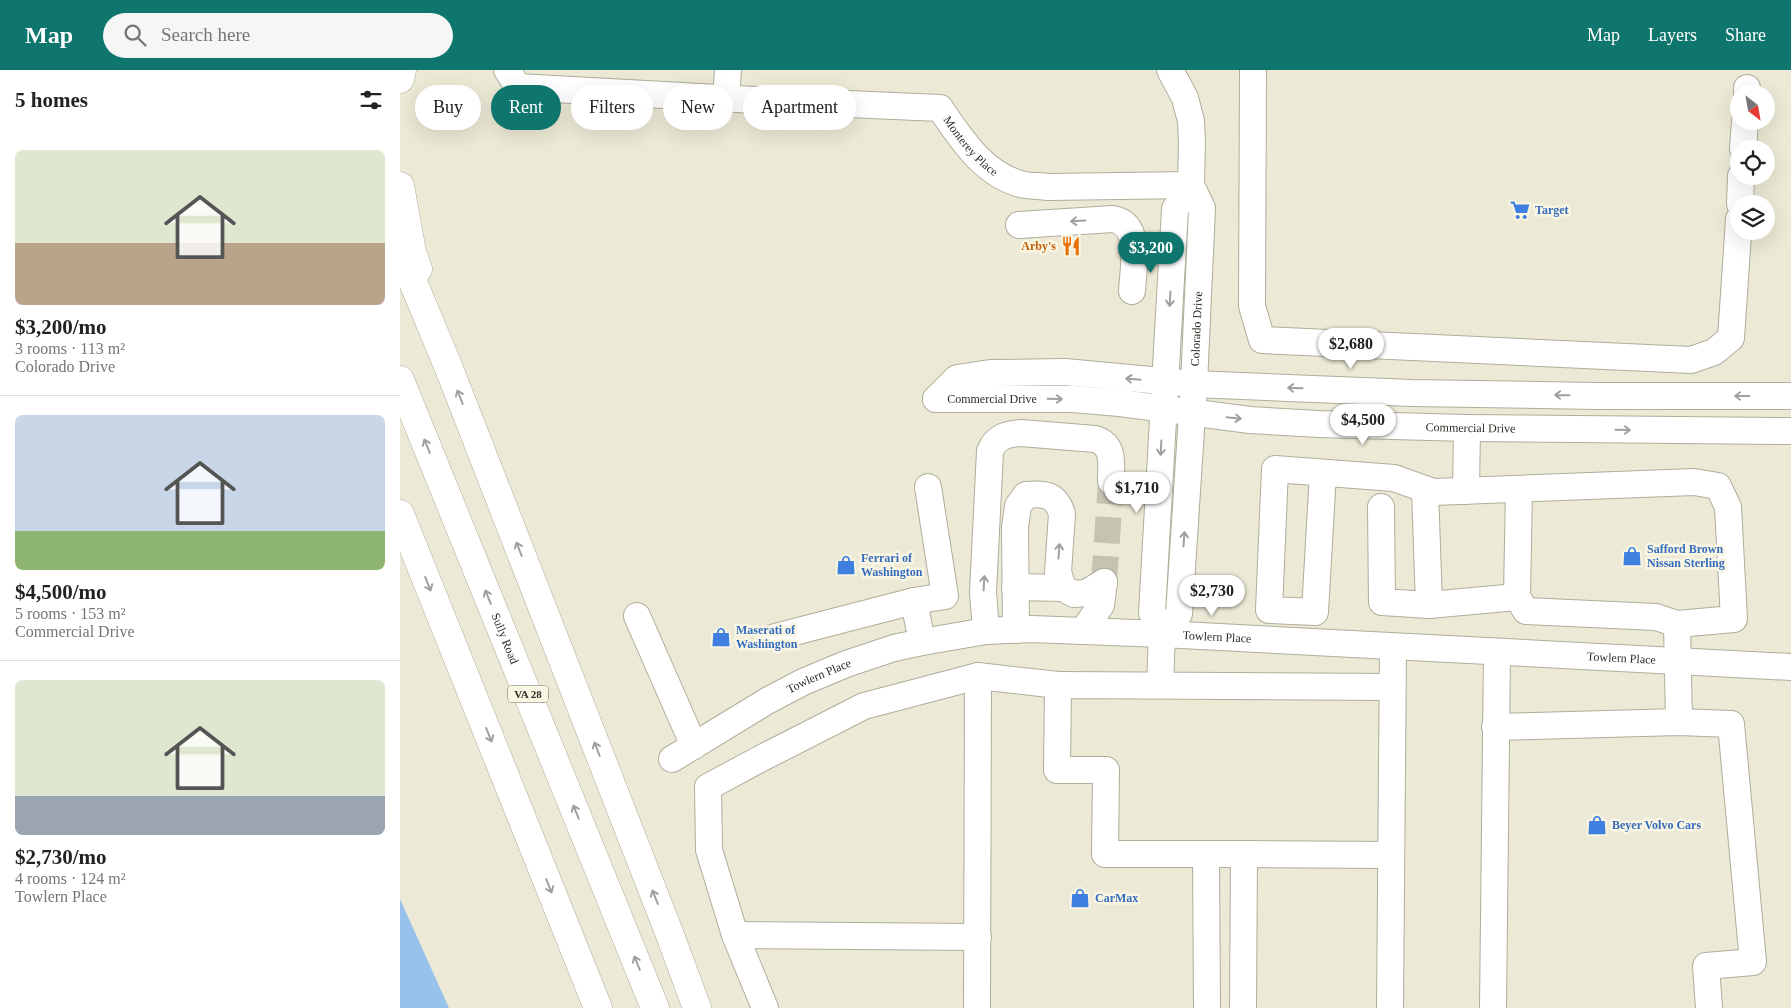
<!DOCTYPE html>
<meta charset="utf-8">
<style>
body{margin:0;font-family:Georgia,serif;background:#f6f6f6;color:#222;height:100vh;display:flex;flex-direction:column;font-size:19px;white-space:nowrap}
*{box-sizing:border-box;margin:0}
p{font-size:16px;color:#767676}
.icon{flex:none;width:28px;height:28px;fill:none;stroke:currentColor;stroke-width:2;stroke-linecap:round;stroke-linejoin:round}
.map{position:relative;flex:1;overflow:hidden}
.sheet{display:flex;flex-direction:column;background:#fff;width:400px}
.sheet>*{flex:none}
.guide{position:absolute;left:15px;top:15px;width:475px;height:45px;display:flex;gap:10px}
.needle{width:32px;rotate:149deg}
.fabs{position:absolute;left:1330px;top:15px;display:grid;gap:10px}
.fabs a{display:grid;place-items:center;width:45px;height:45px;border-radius:50%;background:#fff;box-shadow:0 5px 20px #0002;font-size:25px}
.price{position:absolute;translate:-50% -42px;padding:0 11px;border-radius:18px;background:#fff;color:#222;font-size:16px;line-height:32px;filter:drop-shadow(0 1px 2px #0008)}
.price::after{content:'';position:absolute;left:50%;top:30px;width:15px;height:11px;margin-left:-8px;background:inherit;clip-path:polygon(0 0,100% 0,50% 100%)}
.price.active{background:#0f766e;color:#fff}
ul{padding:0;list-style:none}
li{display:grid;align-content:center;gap:10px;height:265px;padding:0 15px}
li+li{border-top:1px solid #e0e0e0}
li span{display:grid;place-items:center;height:155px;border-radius:8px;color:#555}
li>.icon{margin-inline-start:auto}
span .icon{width:90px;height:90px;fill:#fffc;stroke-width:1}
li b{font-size:21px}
h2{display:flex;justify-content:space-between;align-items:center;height:60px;padding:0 15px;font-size:21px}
.pill{padding:0 18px;border-radius:22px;background:#fff;box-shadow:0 5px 20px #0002;font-size:18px;line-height:45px}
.pill.active{background:#0f766e;color:#fff}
header{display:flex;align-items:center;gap:30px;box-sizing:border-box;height:70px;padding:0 25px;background:#0f766e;color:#fff}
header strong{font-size:24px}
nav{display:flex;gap:28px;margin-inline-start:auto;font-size:18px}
.search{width:350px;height:45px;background:#f6f6f6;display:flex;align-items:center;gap:12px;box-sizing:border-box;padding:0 18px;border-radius:28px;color:#767676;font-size:19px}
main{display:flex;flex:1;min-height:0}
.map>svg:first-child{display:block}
.water{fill:#96c2eb}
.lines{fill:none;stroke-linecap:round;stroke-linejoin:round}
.minor-tunnel{stroke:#c6c3b3;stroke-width:26;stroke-dasharray:26 13;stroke-linecap:butt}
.minor-casing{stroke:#b0ad9b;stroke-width:28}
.highway-casing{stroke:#b0ad9b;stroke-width:29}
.minor{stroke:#fff;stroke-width:26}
.highway{stroke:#fff;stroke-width:28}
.oneway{stroke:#a1a09d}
.labels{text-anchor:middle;stroke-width:5;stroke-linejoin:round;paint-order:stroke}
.shield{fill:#f9f6e3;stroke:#6b695e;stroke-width:1}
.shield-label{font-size:11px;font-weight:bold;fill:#2e2c25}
.street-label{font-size:12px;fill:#2e2c25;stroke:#f9f6e3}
.shop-label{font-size:12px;font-weight:bold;fill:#366cbe;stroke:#f9f6e3;text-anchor:start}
.food-label{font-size:12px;font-weight:bold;fill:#c56008;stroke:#f9f6e3;text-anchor:end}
</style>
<header>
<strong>Map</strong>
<div class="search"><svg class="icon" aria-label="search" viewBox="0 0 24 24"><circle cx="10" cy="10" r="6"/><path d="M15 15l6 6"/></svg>Search here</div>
<nav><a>Map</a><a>Layers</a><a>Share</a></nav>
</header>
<main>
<section class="sheet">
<h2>5 homes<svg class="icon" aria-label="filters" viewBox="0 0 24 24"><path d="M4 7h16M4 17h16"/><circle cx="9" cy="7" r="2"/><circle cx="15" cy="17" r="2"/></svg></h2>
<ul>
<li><span style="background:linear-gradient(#dfe7d0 60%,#b9a48a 0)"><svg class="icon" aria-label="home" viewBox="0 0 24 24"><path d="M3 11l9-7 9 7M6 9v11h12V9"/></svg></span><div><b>$3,200/mo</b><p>3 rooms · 113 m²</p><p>Colorado Drive</p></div></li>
<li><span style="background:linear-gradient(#c9d6e8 75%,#8fb573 0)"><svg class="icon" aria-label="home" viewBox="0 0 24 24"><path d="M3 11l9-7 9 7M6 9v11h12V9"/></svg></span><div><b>$4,500/mo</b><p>5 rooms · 153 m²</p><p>Commercial Drive</p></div></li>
<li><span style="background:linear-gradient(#dfe7d0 75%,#9aa5b1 0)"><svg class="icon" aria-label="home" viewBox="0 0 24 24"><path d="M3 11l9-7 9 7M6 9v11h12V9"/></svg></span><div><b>$2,730/mo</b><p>4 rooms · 124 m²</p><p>Towlern Place</p></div></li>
</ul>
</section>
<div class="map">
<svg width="1391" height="938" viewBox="0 0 1391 938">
<rect width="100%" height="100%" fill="#ece9d6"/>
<!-- water -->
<path class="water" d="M0,829L49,938H0Z"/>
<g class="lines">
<!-- minor-tunnel -->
<path class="minor-tunnel" d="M704,512L711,411"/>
<defs>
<g id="minor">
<path id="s1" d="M107,0L118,17L355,30L540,38C561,69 585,107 625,115C632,116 640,116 648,117L791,115"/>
<path d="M853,1L852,236L862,270L1291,290L1314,282L1331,268L1339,149"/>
<path d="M1347,24V18"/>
<path d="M326,28L328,0"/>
<path d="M1343,79L1345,51"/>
<path d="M1340,134L1341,106"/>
<path d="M619,155L713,149C743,154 733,200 732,221"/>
<path d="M536,329L557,308L590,303L665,302L794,314L1012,323L1197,326H1391"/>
<path id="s2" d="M536,329H673L720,333L850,350L918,354L1067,358L1391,361"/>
<path d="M923,403L915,542L869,540L875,399L994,408L1033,422L1294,412L1318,416L1328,437L1334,549L1277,554L1279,652"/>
<path d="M1025,419L1029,535L1117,527L1126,541L1256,547L1277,554"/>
<path d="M1066,421L1067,358"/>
<path d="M981,437L982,532L1029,535"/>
<path d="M615,517L663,518"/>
<path d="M1117,527L1119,419"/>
<path d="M237,546L294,676"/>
<path d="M616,560L615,457L618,436L626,425C644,423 656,424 662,444L658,502L663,518L674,524L686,523L704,512"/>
<path d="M586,561L583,522L590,381C596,367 606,364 621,363L695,369C715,375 711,394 711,411"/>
<path d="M683,561L701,535L704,512"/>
<path id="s3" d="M762,564L779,544L794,314L802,138L791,115L792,73L791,51L785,28L770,0"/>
<path d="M375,567L514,531"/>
<path d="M522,572L514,531L545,526L528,417"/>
<path d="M760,615L762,564L752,543L775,139L791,115"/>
<path d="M1095,657L1279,652L1331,654L1353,892L1306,896L1309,938"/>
<path id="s4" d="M272,689L367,631L403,612L446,594L494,578L522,572L586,561L632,559L762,564L1391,597"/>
<path d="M806,784L807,938"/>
<path d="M844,784L991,785"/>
<path d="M335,865L578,867"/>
<path d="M365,938L335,865L309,780L308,717L360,689L464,636L578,606L658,615"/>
<path d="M577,938L578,606"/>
<path d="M843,938L844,784H705L706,700H657L658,615L992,617"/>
<path d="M990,938L993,577"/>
<path d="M1093,938L1097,582"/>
</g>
<g id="highway">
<path d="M0,9L2,0"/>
<path d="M0,116L12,182L18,199"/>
<path d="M0,181L48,296L270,865L297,938"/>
<path id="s5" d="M0,310L255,938"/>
<path d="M0,444L198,938"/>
</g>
</defs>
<!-- minor casing -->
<use href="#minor" class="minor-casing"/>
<!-- highway casing -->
<use href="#highway" class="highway-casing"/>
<!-- minor -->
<use href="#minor" class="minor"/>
<!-- highway -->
<use href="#highway" class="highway"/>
</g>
<!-- one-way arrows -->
<defs><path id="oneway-shaft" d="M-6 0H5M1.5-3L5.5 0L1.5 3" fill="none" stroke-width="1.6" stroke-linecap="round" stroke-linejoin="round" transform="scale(1.25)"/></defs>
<g class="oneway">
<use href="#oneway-shaft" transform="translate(678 151) rotate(177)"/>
<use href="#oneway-shaft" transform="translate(770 229) rotate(93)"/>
<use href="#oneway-shaft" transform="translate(733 309) rotate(-175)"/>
<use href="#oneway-shaft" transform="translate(895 318) rotate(-178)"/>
<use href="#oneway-shaft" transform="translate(1162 325) rotate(-179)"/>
<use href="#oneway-shaft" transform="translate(1342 326) rotate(-180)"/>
<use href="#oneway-shaft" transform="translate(60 327) rotate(-111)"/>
<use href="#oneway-shaft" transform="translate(655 329) rotate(1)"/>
<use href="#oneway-shaft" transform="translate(834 348) rotate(6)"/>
<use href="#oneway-shaft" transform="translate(1223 360) rotate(1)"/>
<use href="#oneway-shaft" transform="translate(27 376) rotate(-112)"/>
<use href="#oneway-shaft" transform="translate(761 378) rotate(93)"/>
<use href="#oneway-shaft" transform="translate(784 469) rotate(-86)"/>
<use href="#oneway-shaft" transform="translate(119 479) rotate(-111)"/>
<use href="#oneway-shaft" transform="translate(659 481) rotate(-86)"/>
<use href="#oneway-shaft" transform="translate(584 513) rotate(-87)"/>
<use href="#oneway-shaft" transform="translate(28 514) rotate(68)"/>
<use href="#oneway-shaft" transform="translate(88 527) rotate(-112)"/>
<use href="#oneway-shaft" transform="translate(89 665) rotate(68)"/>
<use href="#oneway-shaft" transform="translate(197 679) rotate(-111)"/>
<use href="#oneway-shaft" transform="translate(176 742) rotate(-112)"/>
<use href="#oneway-shaft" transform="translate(149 816) rotate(68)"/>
<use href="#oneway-shaft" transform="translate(255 827) rotate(-112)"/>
<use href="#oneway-shaft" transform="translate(237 893) rotate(-112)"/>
</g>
<!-- icons -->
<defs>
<symbol id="supermarket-bare" viewBox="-9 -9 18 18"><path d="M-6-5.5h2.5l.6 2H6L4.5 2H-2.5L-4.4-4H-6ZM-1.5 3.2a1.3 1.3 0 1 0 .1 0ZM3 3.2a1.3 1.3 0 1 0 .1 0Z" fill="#3f7fe0" stroke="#f9f6e3" stroke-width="2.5" paint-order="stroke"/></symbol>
<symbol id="restaurant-bare" viewBox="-9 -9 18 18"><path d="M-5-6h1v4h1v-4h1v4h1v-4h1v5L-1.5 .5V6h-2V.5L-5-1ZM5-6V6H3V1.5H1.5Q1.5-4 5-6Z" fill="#e8710a" stroke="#f9f6e3" stroke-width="2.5" paint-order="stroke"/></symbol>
<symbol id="shop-bare" viewBox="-9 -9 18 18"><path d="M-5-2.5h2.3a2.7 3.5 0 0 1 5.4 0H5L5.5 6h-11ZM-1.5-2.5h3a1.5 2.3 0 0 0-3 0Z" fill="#3f7fe0" stroke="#f9f6e3" stroke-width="2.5" paint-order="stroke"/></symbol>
</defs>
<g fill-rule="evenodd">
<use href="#supermarket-bare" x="1106" y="126" width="28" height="28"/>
<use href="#restaurant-bare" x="657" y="162" width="28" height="28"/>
<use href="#shop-bare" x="1218" y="472" width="28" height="28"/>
<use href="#shop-bare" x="432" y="481" width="28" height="28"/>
<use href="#shop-bare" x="307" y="553" width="28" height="28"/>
<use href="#shop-bare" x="1183" y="741" width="28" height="28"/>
<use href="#shop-bare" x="666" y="814" width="28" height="28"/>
</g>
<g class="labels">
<!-- shield labels -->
<rect class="shield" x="108" y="615.5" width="40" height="17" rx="4"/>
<g class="shield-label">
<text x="128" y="628">VA 28</text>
</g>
<!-- street labels -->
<g class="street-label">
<text dy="4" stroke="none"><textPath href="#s1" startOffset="492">Monterey Place</textPath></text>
<text dy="4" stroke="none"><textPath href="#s3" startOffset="312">Colorado Drive</textPath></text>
<text dy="4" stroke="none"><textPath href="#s2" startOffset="56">Commercial Drive</textPath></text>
<text dy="4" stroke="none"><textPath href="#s2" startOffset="536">Commercial Drive</textPath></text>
<text dy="4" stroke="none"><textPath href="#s5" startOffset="279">Sully Road</textPath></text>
<text dy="4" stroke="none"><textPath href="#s4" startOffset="574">Towlern Place</textPath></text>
<text dy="4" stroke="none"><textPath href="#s4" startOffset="979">Towlern Place</textPath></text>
<text dy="4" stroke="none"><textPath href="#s4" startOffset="169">Towlern Place</textPath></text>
</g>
<!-- shop labels -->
<g class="shop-label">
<text x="1135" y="144">Target</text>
<text x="1247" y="483">Safford Brown<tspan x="1247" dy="14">Nissan Sterling</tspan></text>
<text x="461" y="492">Ferrari of<tspan x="461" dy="14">Washington</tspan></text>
<text x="336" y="564">Maserati of<tspan x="336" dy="14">Washington</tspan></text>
<text x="1212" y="759">Beyer Volvo Cars</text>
<text x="695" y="832">CarMax</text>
</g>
<!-- food labels -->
<g class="food-label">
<text x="656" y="180">Arby's</text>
</g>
</g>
</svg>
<div class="fabs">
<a><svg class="needle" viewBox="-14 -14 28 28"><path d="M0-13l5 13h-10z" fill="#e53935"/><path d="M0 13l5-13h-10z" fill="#767676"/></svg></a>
<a><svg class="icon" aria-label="locate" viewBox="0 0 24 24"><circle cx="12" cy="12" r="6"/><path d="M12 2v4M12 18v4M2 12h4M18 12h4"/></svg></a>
<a><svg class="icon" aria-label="layers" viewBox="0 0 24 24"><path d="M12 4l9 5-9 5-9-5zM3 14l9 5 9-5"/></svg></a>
</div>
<b class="price active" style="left:751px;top:204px">$3,200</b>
<b class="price" style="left:951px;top:300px">$2,680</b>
<b class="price" style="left:963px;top:376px">$4,500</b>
<b class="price" style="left:737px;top:444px">$1,710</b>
<b class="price" style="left:812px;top:547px">$2,730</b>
<div class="guide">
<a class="pill">Buy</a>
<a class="pill active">Rent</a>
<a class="pill">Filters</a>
<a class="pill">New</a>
<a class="pill">Apartment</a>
</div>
</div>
</main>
